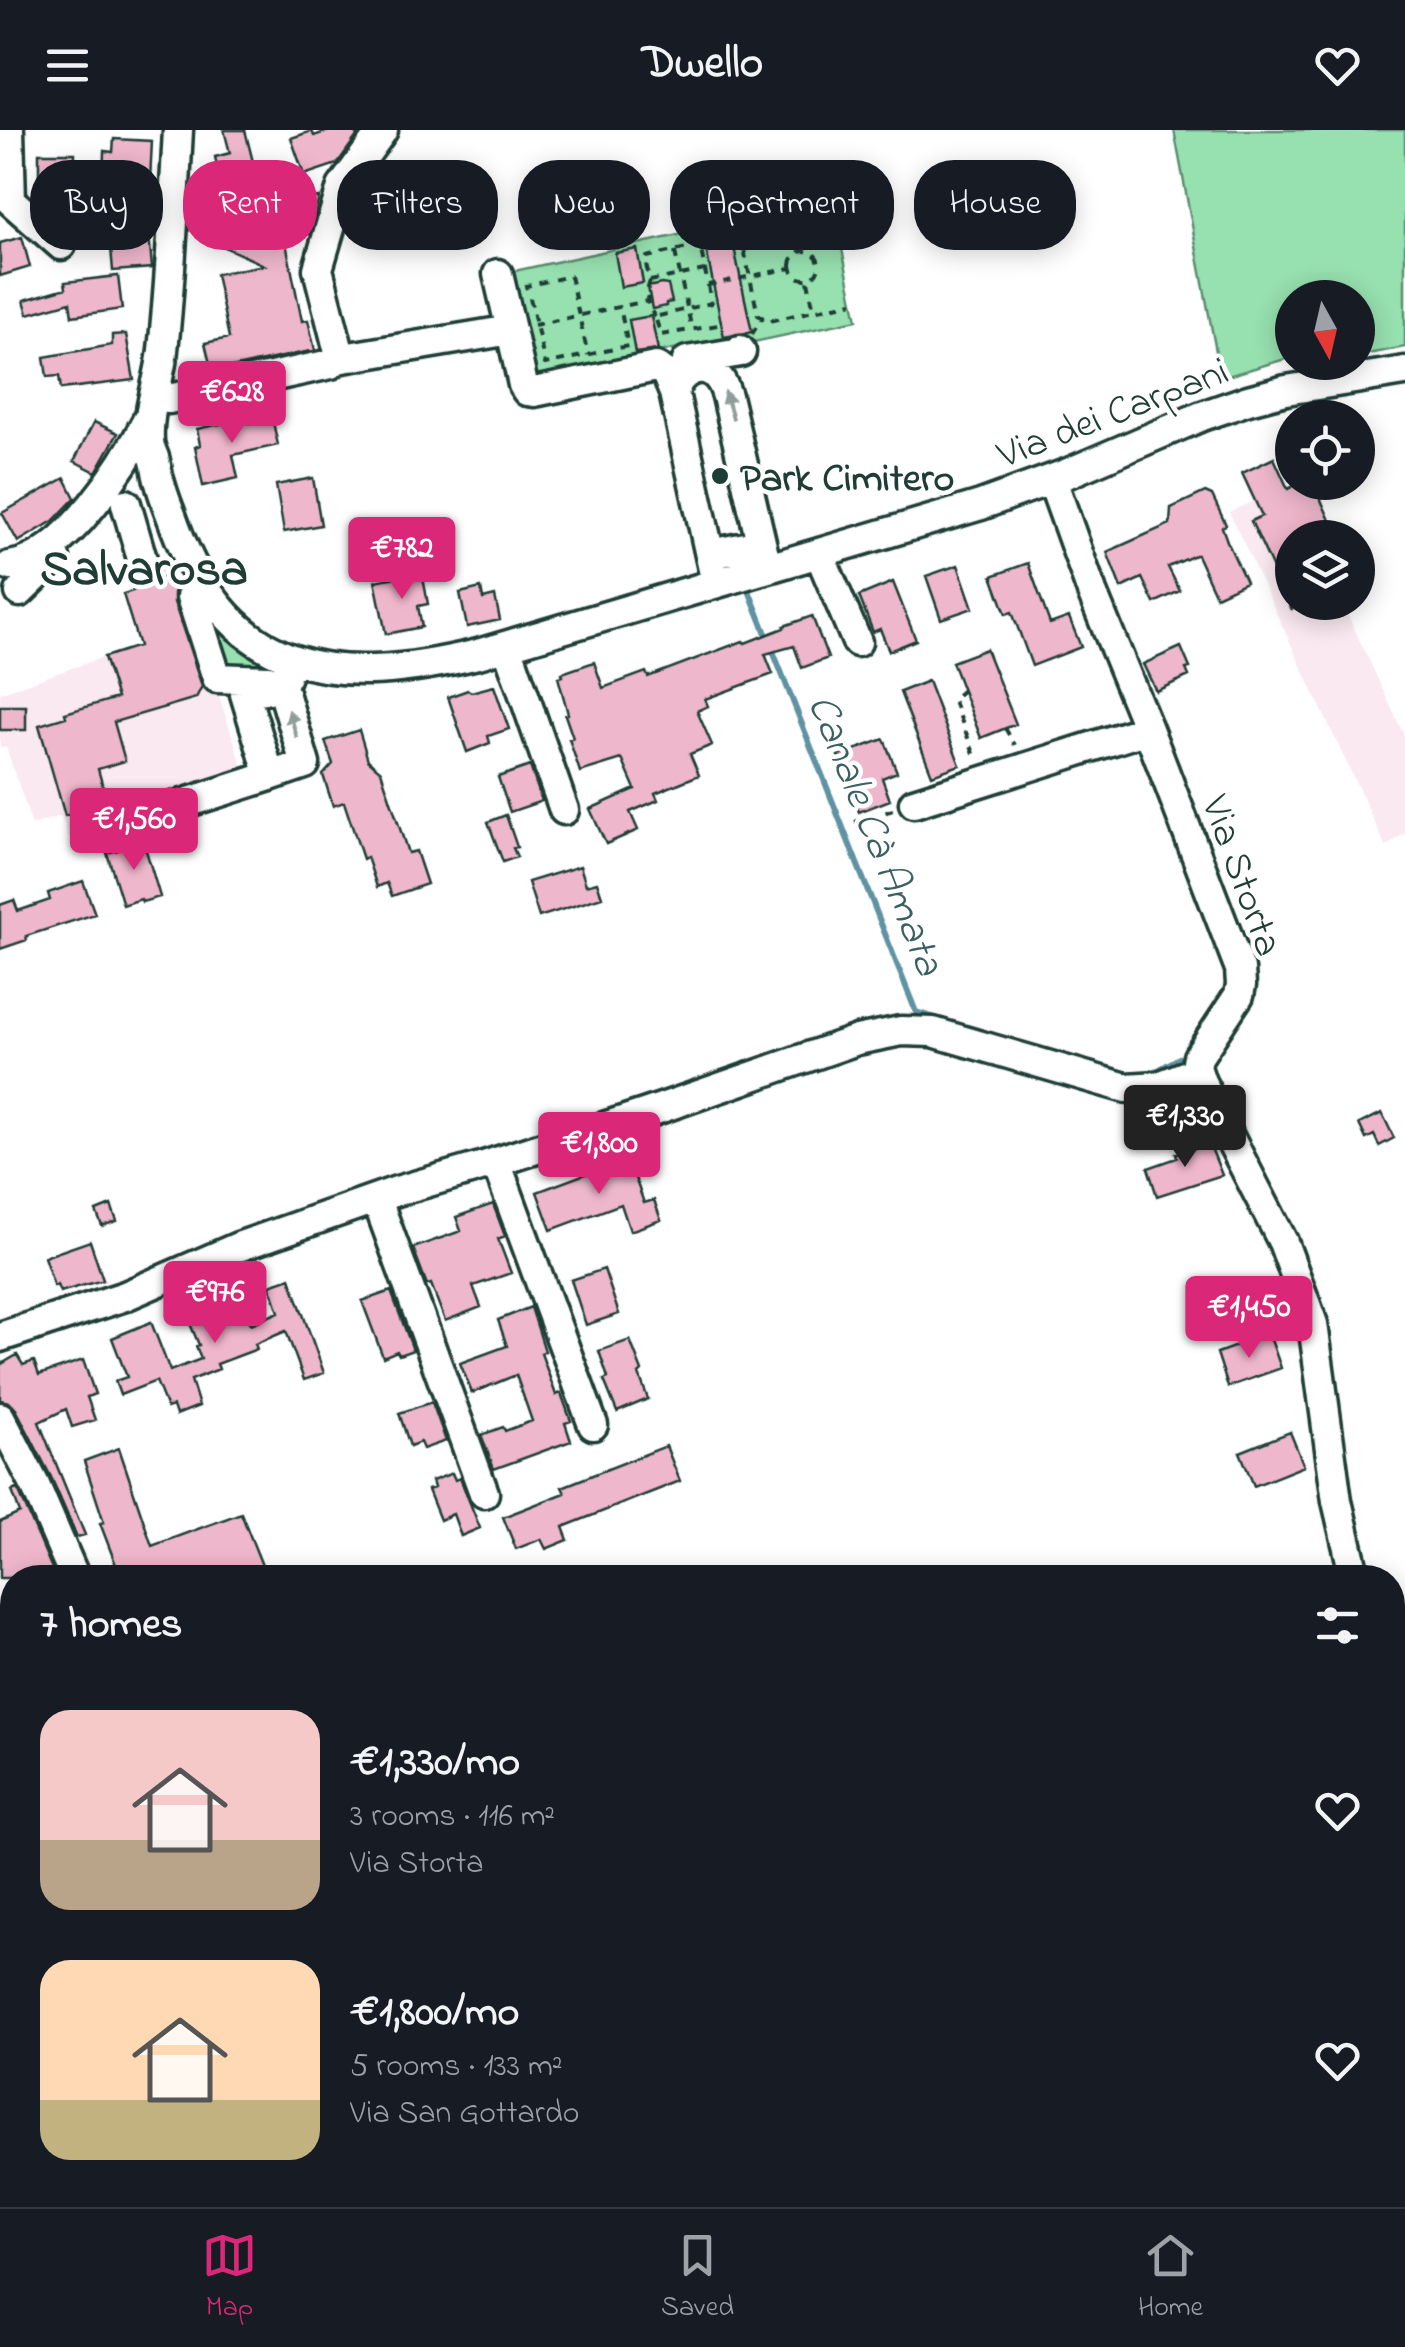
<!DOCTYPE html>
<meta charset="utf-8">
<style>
body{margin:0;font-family:"Indie Flower",sans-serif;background:#20242c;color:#f1f3f6;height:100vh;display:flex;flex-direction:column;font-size:38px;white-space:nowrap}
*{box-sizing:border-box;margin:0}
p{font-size:32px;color:#9ea1a6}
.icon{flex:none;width:55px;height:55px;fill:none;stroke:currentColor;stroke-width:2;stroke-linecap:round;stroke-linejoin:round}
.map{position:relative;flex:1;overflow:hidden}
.drawer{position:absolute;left:0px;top:1435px;width:1405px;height:642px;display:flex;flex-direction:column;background:#171b24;border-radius:40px 40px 0 0;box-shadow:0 5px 25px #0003}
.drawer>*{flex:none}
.top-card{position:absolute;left:30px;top:30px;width:1345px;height:90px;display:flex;gap:20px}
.needle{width:65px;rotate:172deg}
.controls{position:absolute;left:1275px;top:150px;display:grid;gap:20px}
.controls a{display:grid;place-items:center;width:100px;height:100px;border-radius:50%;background:#171b24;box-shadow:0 5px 25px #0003;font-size:50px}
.price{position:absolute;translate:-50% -85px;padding:0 22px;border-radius:10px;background:#db2777;color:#fff;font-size:32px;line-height:65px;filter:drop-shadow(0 2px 5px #0008)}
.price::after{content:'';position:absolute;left:50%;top:60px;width:30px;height:22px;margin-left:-15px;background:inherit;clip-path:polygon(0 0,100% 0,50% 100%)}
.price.current{background:#222;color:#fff}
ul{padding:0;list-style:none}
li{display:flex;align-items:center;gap:30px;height:250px;padding:0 40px}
li span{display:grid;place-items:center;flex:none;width:280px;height:200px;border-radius:30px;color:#555}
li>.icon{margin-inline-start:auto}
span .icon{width:120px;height:120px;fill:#fffc;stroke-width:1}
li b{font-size:42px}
h2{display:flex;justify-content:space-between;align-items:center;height:120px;padding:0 40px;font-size:42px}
.tag{padding:0 35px;border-radius:40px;background:#171b24;box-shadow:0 5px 25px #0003;font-size:35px;line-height:90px}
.tag.current{background:#db2777;color:#fff}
header{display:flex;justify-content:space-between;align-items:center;height:130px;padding:0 40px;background:#171b24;font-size:45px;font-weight:700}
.dock{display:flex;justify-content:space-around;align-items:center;height:140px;border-top:2px solid #363941;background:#171b24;font-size:28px;color:#9ea1a6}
.dock a{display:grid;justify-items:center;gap:5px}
.dock .current{color:#db2777}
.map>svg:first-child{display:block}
.built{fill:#fae9f0}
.green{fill:#97e0af;stroke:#5b8e72;stroke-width:2.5}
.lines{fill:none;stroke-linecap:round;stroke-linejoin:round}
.stream{stroke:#5f92a2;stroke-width:6}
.building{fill:#efb7cc;stroke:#1f3d34;stroke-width:2.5}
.minor-casing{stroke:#1f3d34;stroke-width:35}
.major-casing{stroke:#1f3d34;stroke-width:42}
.path{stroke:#1f3d34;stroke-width:4;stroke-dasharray:8 8;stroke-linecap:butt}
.minor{stroke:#fff;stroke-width:28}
.major{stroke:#fbddab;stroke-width:35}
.oneway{fill:#8f9e9a}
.poi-dot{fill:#1f3d34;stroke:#fff;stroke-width:4}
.labels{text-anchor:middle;stroke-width:9;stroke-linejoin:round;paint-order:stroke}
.street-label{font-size:40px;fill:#1f3d34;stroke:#fff}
.poi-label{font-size:40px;font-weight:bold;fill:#1f3d34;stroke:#fff;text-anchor:start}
.water-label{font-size:42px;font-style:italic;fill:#3a6062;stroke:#fff}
.district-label{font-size:50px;font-weight:bold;fill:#1f3d34;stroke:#fff}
</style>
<header><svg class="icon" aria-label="menu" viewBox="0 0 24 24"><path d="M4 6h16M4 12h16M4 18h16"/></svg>Dwello<svg class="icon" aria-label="heart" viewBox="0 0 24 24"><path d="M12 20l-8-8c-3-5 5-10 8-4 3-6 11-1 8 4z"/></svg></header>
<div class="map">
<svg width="1405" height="2077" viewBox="0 0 1405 2077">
<rect width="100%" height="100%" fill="#fff"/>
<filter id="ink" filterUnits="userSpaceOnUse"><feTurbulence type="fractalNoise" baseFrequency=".01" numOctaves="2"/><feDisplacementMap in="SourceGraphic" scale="20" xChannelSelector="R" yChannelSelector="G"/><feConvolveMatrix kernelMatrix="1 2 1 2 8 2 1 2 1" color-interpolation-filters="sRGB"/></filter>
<g filter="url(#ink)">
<!-- built -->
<path class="built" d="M1287,356L1311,407L1292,408V472L1342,473L1405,607V703L1386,717L1229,382Z
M104,527L110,546L201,556L214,552L247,649L69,707L61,686L32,695L6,617L0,618V563Z"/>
<!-- green -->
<path class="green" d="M1174,0H1405V217L1358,226V168H1292V227L1221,248Z
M830,62L857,190L754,212L739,205L532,249L510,142L715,97L714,87Z
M222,498L275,536V539L219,542L207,503Z"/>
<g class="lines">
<!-- stream -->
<path class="stream" d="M748,458L916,882L979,901
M1140,945L1158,940L1179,928
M1392,1673L1400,1728L1402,1772L1395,1808
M1395,1947L1405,1979"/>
</g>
<!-- building -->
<path class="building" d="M224,0H245L260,60L225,71L215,27L230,23Z
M331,0H355L357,6L337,34L304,45L291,8L312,1L314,6Z
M114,9L152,11L149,70L122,69L123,63H108V52H103L104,21L113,22Z
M39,23H75V72H39Z
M319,67L314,89L311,90L310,104L288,106L289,113H286L302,191L308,190L315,220L212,242L205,213L229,208L216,144L264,135L218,114L211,84L226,80V77Z
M729,94L752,202L724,207L702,99Z
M149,104L152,138L113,141L110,106Z
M22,107L30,137L0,146V113Z
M637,119L643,153L621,157L615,123Z
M118,146L122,179L72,186L70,172L28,184L24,170L66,158L65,152Z
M661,154L668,155L672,172L666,173V176L652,179L648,157Z
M651,186L658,220L635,223L629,190Z
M126,204L134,250L61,259L59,246L47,247L44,227L112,215V205Z
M271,283L278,315L233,325L238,348L203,356L195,317L200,315L197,299Z
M94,292L118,303L96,342L74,331Z
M1274,328L1288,359L1301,352H1313L1338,408H1292V480L1251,391L1262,386L1242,343Z
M65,348L75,368L53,391L18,412L2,383Z
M313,348L321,395L284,402L276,355Z
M1205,362L1212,365L1226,395L1222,397L1227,411L1246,452L1216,466L1197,425H1195L1168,437L1180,461L1154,473L1142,448L1121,458L1107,422L1170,394L1171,378Z
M1028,433L1050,494L1069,487L1081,517L1032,536L1012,482L1006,484L992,446Z
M958,435L973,478L941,489L926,446Z
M422,442L428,474L418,476L422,497L386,504L375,451Z
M170,445L172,453L181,450L182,453L174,462V472L202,556L196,568L114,592L125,631L98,639L109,679L82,689L80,681L65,686L39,595L66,587L65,583L117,568L104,527L139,516L123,464L133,461L132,457Z
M893,452L916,510L889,521L880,499L873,502L859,466Z
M481,458L483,469L495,466L500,490L467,497L460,463Z
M812,486L828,528L802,538L794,516L765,524L773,544L705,569L708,576L697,581L712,615L690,624L699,645L655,663L658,670L630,682L638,700L606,714L590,679L635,659L622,629L580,642L569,609L573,608L565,585L568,584L558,547L563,546L562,543L594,532L603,558L646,542L648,547L743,511L745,513L784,498V496Z
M1181,517L1190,538L1186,539L1189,546L1156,561L1143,534Z
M986,519L1016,594L981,608L952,532Z
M928,551L960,635L932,645L900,562Z
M494,556L509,599L488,606L490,613L467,622L448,567L468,560L471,562Z
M0,576H26V600H0Z
M359,600L368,630L381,641L408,723L416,721L427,754L392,766L387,753L377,757L367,727L363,729L344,672L333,676L323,645L333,634L325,611Z
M884,609L897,642L882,648L890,670L859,682L838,626Z
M530,636L542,671L510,682L498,647Z
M506,685L517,717L513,718L517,727L503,732L488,692Z
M142,707L160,767L142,772L141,769L123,775L107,723L125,718L124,713Z
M580,736L586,755L597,752L602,767L539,787L528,752Z
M83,751L95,784L26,806L27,810L0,819V775L14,770L18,781L50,770L48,763Z
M1382,983L1394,1008L1379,1016L1374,1005L1366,1009L1359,994Z
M1209,1013L1222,1045L1157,1066L1148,1038L1177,1028L1176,1024Z
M628,1028L644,1073L654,1070L661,1090L630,1101L621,1074L551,1100L537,1062Z
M493,1074L505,1106L498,1109L511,1143L473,1156L481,1177L445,1191L431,1154L427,1155L413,1118L461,1101L456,1087Z
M111,1075L117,1091L102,1096L96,1081Z
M90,1111L103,1150L60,1162L57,1155L54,1156L44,1127Z
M604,1139L619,1184L586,1195L571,1150Z
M290,1148L324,1243L304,1250L286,1201L255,1214L257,1219L217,1234L219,1239L191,1250L199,1276L176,1285L173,1276L167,1278L156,1251L120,1265L115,1251L127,1247L112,1208L151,1192L170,1241L201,1229L196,1216L199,1215L189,1191L199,1188L196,1180L240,1163L251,1194L279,1182L270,1155Z
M391,1161L413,1220L399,1225L397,1221L383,1227L362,1171Z
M531,1177L545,1221L541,1223L556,1265L561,1263L571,1291L565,1293L571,1311L494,1339L481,1305L503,1297L505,1301L532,1291L516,1245L472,1263L460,1233L507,1216L498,1190Z
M1269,1204L1281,1238L1228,1257L1217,1223Z
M630,1210L642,1241L639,1244L648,1269L617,1282L604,1250L608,1248L599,1221Z
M17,1225L23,1235L34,1231L39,1245L83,1230L95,1264L87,1267L95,1290L72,1297L66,1279L39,1292L85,1405L77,1407L51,1347L16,1279L9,1272L0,1270V1235Z
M432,1272L446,1311L423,1319L420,1312L410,1316L399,1283Z
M1290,1302L1304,1336L1254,1356L1240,1322Z
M666,1316L680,1351L563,1397L568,1410L546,1419L541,1409L516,1419L503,1387L565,1363L562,1357Z
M119,1318L152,1416L241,1383L267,1448H121L100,1393L104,1392L84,1331Z
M452,1343L455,1350L460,1348L480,1398L461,1406L453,1384L440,1390L428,1360L434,1358L432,1351Z
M17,1359L19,1362L56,1448H0V1392L20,1383L12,1361Z"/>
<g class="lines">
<defs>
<path id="minor" d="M9,0L11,71L61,115
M178,0C174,73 171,147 163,220C160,250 147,280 149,310C149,319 153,322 155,331C157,338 157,346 160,353C164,368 170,382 175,396C231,548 336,558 478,524L981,375L1066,344L1202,286L1248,270L1286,260L1405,241
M498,144L511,200
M337,229L511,200L523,255L527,261L534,262L656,237L666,243L674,263
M687,231L741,222L740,220
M154,267L169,269L331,234L337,229L339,222L318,139L342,57L383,0
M1052,350L1092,462L1148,599L1240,839L1241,855L1239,865L1198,927L1196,937L1201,952L1283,1112L1313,1194L1337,1371L1355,1448
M126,374L144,436
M819,423L857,512
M710,424L761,414
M10,436C65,429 126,333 149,287
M716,453L674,263C679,240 705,229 720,250C723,254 725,260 727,266L767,438
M20,462L55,428
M191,467L217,548L268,550
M507,516L564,680
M282,556L245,564L270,646L305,634L282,556L292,530
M914,673L1148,599
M92,703L270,646
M496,1032L593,1295
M377,1070L484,1363
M0,1207L125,1166L238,1117L397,1061L484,1036L647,983L857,910L901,901L933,902L1126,958L1159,956L1197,941
M0,1287L35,1355L75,1448
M1392,1621L1405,1672
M1405,1812C1395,1861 1390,1895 1405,1943
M357,2065L360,2077
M684,2065L699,2077"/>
<path id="major" d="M1392,1569L1405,1565
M0,1940L12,1937"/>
</defs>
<!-- minor casing -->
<use href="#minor" class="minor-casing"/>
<!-- major casing -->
<use href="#major" class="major-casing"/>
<!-- path -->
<path class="path" d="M831,80L745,98L741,105L758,185L769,191L853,172
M793,88L800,122
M791 135a14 14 0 1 1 28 0a14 14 0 1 1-28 0Z
M675,122L692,200
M705,140L650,151L645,131L647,127L700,115L708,155L791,138
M650,151C645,166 646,174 655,187
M808,151L814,181
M708,155L711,173L655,187L661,205L718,195L719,202
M527,159L526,156L570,146L588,225
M530,168L545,234L628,216L620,177
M534,195L647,171
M752,204L763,187
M963,560L953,569L977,631
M1005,598L1015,615
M855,692L893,680"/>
<!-- minor -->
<use href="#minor" class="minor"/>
<!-- major -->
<use href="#major" class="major"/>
</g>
<!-- one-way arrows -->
<defs><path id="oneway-solid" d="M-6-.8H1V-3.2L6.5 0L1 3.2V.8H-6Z" transform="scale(2.5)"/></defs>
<g class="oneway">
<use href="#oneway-solid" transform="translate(729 275) rotate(-106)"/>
<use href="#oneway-solid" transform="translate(293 594) rotate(-106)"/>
</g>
</g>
<!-- markers -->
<circle class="poi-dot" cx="720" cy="346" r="10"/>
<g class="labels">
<!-- street labels -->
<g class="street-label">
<text transform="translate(1112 281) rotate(-21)" y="14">Via dei Carpani</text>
<text transform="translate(1244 745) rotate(70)" y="14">Via Storta</text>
</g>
<!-- poi labels -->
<g class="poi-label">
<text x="740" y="360">Park Cimitero</text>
</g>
<!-- water labels -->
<g class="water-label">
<text transform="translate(878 704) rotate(68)" y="15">Canale Cà Amata</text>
</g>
<!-- district labels -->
<g class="district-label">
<text x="144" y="454">Salvarosa</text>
</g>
</g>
</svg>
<div class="controls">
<a><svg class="needle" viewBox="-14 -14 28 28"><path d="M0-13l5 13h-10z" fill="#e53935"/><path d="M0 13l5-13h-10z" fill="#9ea1a6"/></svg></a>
<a><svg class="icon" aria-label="locate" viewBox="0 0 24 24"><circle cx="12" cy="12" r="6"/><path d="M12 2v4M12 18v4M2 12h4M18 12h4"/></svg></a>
<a><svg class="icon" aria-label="layers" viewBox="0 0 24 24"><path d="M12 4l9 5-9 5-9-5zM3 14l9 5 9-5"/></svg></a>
</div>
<b class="price" style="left:232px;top:316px">€628</b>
<b class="price" style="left:402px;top:472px">€782</b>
<b class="price" style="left:134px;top:743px">€1,560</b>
<b class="price current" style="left:1185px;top:1040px">€1,330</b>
<b class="price" style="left:599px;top:1067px">€1,800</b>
<b class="price" style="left:215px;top:1216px">€976</b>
<b class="price" style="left:1249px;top:1231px">€1,450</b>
<div class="top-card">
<a class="tag">Buy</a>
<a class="tag current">Rent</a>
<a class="tag">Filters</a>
<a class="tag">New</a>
<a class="tag">Apartment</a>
<a class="tag">House</a>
</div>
<section class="drawer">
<h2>7 homes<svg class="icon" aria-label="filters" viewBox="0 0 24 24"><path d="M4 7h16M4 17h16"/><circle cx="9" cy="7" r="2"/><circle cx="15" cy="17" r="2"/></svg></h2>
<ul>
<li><span style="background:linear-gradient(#f6c9c9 65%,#b9a48a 0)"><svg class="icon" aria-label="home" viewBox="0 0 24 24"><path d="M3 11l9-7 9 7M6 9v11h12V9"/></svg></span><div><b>€1,330/mo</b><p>3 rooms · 116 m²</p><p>Via Storta</p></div><svg class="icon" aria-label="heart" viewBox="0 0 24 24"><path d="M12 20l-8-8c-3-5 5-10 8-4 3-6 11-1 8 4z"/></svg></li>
<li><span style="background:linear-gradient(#ffd9b3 70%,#c2b280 0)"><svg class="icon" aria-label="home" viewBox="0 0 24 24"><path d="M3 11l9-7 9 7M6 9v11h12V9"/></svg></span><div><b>€1,800/mo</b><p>5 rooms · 133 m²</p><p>Via San Gottardo</p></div><svg class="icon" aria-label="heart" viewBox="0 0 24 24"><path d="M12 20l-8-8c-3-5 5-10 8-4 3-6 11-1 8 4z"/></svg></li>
</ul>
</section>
</div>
<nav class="dock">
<a class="current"><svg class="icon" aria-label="map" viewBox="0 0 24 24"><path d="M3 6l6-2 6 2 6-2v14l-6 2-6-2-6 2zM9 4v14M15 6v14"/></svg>Map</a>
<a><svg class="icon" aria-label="saved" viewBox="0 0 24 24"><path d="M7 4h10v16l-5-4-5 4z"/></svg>Saved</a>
<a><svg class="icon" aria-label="home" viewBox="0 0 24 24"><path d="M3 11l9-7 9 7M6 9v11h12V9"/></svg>Home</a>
</nav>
